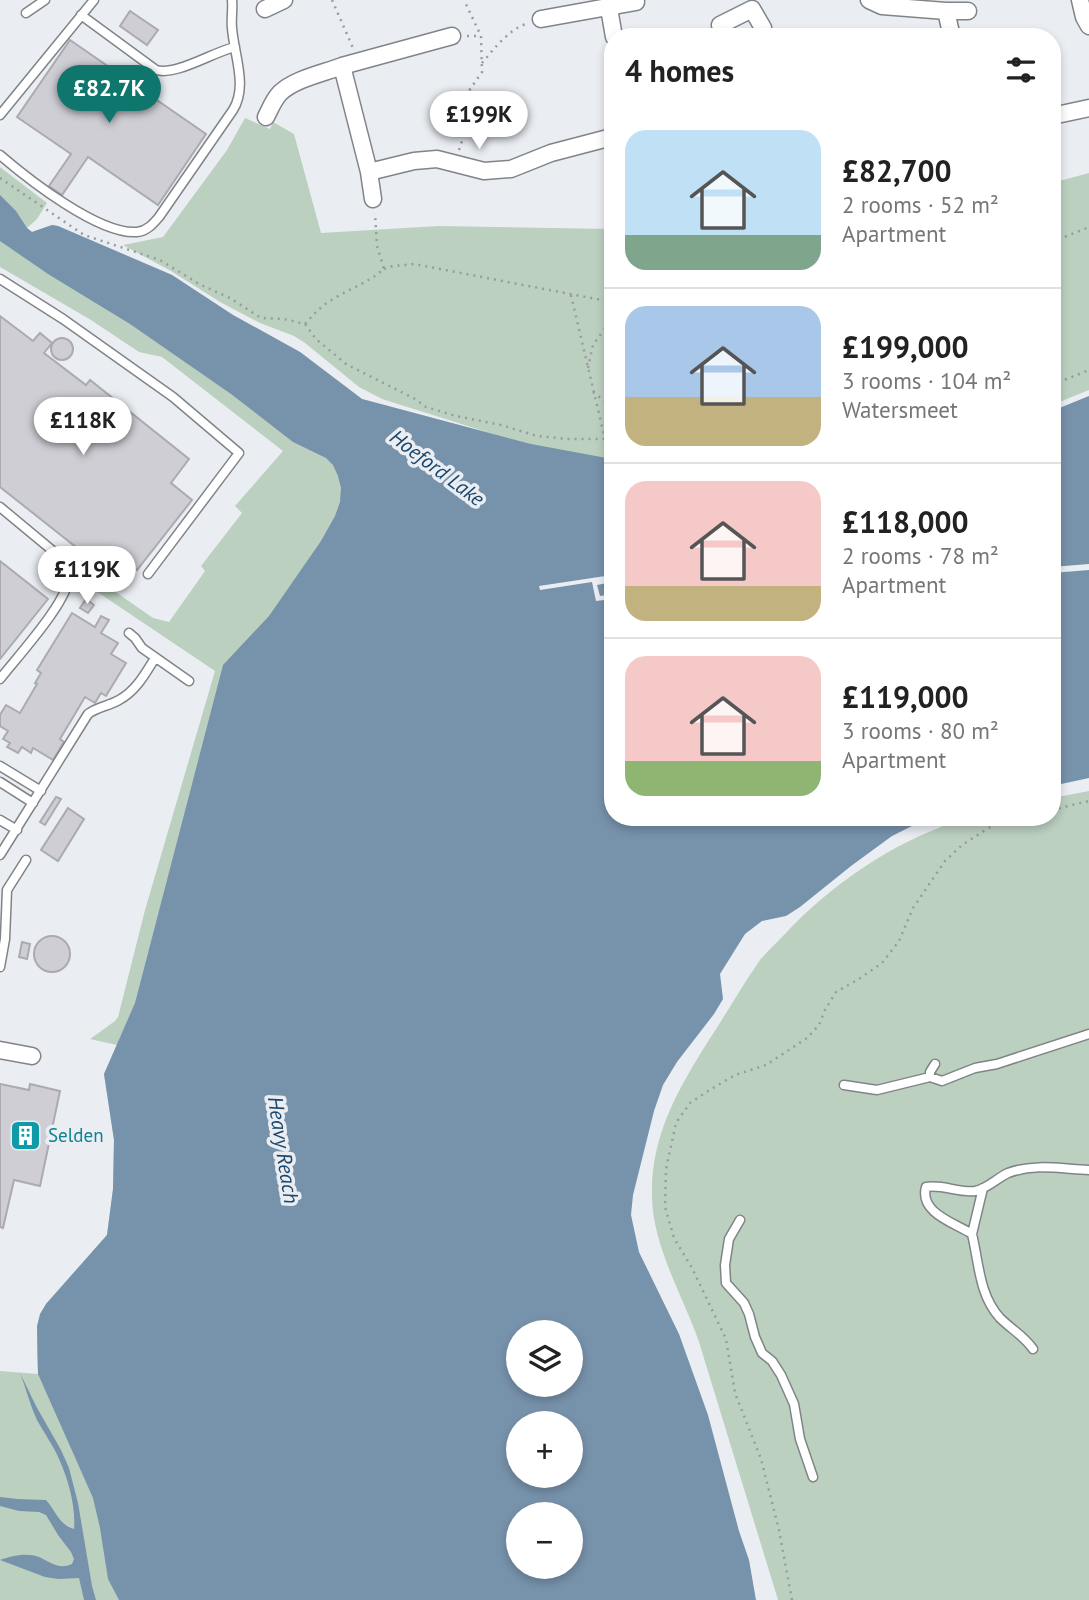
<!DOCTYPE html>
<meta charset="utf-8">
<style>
body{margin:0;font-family:"PT Sans",sans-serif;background:#f6f6f6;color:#222;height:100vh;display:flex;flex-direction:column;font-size:26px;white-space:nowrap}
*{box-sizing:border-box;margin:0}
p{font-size:23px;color:#767676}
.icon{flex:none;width:38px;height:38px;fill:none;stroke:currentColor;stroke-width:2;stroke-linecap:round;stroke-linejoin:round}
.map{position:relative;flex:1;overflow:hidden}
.panel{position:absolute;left:604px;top:28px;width:457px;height:798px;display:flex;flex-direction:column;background:#fff;border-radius:28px;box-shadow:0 4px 10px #0003}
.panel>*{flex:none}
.tools{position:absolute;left:506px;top:1320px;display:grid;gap:14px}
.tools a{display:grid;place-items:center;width:77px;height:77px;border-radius:50%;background:#fff;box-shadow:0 4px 10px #0003;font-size:35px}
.price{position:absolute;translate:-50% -60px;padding:0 16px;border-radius:24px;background:#fff;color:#222;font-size:23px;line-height:46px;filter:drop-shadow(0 2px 4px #0008)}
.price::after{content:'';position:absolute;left:50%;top:42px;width:21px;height:16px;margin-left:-10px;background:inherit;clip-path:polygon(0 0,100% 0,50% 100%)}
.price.active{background:#0f766e;color:#fff}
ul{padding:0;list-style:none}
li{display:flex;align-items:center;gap:21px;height:175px;padding:0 21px}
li+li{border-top:2px solid #e0e0e0}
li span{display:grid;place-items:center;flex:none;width:196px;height:140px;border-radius:21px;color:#555}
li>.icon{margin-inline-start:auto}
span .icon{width:84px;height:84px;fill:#fffc;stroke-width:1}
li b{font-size:30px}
h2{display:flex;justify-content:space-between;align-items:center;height:84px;padding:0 21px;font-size:30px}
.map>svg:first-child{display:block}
.green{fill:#bcd0c0}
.water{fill:#7792ab;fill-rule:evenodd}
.pier{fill:#eaeef3}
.building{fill:#cfced5;stroke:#abaab0;stroke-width:2}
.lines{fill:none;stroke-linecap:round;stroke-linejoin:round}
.lane-casing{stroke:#808489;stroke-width:11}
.street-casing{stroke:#808489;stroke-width:19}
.path{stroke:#989b9f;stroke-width:2.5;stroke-dasharray:2 5;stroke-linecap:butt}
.lane{stroke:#fff;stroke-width:8}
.street{stroke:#fff;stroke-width:16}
.labels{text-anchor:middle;stroke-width:7;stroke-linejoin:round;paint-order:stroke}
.culture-label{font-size:19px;fill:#0d838f;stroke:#eaeef3;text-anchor:start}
.water-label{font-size:21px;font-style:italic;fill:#1b476c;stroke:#eaeef3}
</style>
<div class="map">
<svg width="1089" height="1600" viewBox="0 0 1089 1600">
<rect width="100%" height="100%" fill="#eaeef3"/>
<!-- green -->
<path class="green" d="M245,118L270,129L273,122L294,134L321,233L438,226L612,229V638L327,1600H0V1371L38,1374C37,1350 34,1326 46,1304L107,1235L113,1189L114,1140L104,1074L117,1045L90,1039L115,1021L118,1017L145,910L215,671L81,581L87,572L153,618L169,622L205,571L201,566L242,513L235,506L283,451L162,357L139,352L91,320L0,267V167L47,203L37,219L27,228L32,232L52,225L58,226L172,275L233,315L300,352L362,399L493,434L382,399L359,387L305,343L294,336L260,323L220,302L171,271L123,245L163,237L227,150Z
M1089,173V390L1052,405V183Z
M1089,791V1600H778L699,1342C683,1296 653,1247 652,1197C650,1137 678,1089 709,1040C726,1014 742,986 760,960C767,952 775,944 782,937C830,885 890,844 957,821C983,813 1023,817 1052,817V798Z"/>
<!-- water -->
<path class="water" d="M0,195L16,211L27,228L32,232L52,225L58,226L172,275L233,315L300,352L362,399L531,444L612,459V817H930L892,836L851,866L800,907L786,916L762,921L745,934L720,974L723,999L714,1014L677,1062L663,1085L654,1111L633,1195L631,1215L639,1252L679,1334L708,1415L739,1531L749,1560L756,1600H119L108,1579L100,1528L93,1498L38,1374L37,1326L40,1314L46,1304L107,1235L113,1189L114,1140L104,1074L135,1003L223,665L269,616L321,541L335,516L340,502L341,488L338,476L333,465L326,458L293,442L231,394L130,324L48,274L0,241ZM518,1332H570V1384H518ZM518,1423H570V1475H518ZM518,1514H570V1566H518Z
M1089,396V778L1052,786V411Z
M20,1373L36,1406L61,1450L69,1468L78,1503L92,1586L96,1600H84L79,1578L58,1579L45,1577L0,1560C10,1556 27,1552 39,1557C50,1562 59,1570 72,1564L74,1559L71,1552L58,1535L46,1515L39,1512L19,1511L0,1506V1497L17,1499L46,1500C56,1511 59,1525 74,1529C76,1506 68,1479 59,1459C53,1445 44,1433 37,1420C30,1405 26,1388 20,1373Z"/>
<!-- pier -->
<path class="pier" d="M1089,564V570L1052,573V567Z
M612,575V582L597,585L600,596L612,594V599L596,601L592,582L540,590L539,586Z"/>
<!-- building -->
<path class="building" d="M130,11L158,30L147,45L120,26Z
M70,40L206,134L158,205L88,157L62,195L49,186L71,154L17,117Z
M0,316L33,341L40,333L52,343L44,353L86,385L90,380L189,459L171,483L192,500L137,570L118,554L105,570L0,487Z
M51 349a11 11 0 1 1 22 0a11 11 0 1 1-22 0Z
M0,561L48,599L0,659Z
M86,599L94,605L88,613L80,608Z
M72,613L95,627L101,616L109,620L101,633L118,643L111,654L126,663L106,696L101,693L95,703L85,697L60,739L64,742L53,760L33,748L31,753L22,747L18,753L7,747L10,743L3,739L8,731L0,726V715L6,705L20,713L37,684L35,683L41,673L37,670Z
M56,797L61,799L45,825L40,822Z
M68,808L84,819L58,861L41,850Z
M34 954a18 18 0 1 1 36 0a18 18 0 1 1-36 0Z
M22,942L30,944L27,959L19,957Z
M0,1084L29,1090L30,1084L60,1091L40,1186L14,1180L3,1228L0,1227Z"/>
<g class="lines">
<defs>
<path id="lane" d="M26,13L45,0
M81,15L156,70C176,76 213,52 235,47
M0,115L94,0
M0,155C28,179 99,235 137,232C147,231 153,224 159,217L233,110C248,86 234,55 232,28C231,19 233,9 232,0
M0,279L63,319L173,397L239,453L148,574
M0,507L59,556C65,561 69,567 69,575C70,600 17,657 0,679
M129,633L135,638L142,648L189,681
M0,766L41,791
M0,782L33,803
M0,820L17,830
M0,855L88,714C97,707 109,706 119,700C136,691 145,674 155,658
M0,967L5,939L7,890L26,860
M930,1077V1072L935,1064
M844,1085L877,1090L930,1077L942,1081L975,1068L997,1064L1089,1034
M740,1220L729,1239L725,1265L726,1283L744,1303L749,1314L755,1337L762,1353L772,1361L781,1375L794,1404L800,1439L813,1477
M972,1234L983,1188
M1033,1349C1024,1336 1011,1329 1000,1318C979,1295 979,1263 972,1234C955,1223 919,1213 926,1187C943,1184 958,1193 975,1191C987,1189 997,1178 1008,1173C1035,1163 1062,1169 1089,1170"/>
<path id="street" d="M869,0L882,6L946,11L952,37
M1080,0L1084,17L1089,26
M609,8L614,37
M265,9L284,0
M946,11H968
M541,19L636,2
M720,25L752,9L763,28
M452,36L342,66L369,172L414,161L437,159L484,171L511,169L551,153L612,137
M1052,116L1089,108
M266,117C270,109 274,99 280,93C294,79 324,73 342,66
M369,172L373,199
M0,1050L32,1056"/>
</defs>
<!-- lane casing -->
<use href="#lane" class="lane-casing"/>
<!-- street casing -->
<use href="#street" class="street-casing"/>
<!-- path -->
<path class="path" d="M332,0L353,48
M467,36H481
M482,63C494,49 508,30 526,24
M459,150L463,138L459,117L466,95L482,72L481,36L464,0
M0,178L84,235L160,260L199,284L230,298L261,318L284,319L305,324L316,339L346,364L415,399L426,407L456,416L501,425L537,436L569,439H612
M1052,242L1089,227
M384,269L393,266L414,264L612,302
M571,295L608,452
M305,324C313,315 320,307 330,301C348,289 368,283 384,269L377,246L375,213
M588,368L593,345L612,319
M1052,385L1089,370
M593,392L612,407
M1052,810L1089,801
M792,1600L779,1530L761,1459L735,1393L726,1339L692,1268L674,1238L665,1207L666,1169L676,1123L690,1103L708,1091L735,1075L766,1065L807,1038L819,1025L825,1010L836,992L859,979L882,963L899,941L913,908L945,861L962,845L995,824L1024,817"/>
<!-- lane -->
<use href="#lane" class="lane"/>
<!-- street -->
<use href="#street" class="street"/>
</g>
<!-- icons -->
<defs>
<symbol id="building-square" viewBox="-11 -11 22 22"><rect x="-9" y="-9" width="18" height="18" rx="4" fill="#0f9aa8" stroke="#eaeef3"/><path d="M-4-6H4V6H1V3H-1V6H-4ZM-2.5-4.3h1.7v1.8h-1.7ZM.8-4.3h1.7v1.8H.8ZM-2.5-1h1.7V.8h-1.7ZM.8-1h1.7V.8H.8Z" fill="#fff"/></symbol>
</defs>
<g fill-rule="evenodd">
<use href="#building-square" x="8" y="1118" width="35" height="35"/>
</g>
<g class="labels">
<!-- culture labels -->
<g class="culture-label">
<text x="48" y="1142">Selden</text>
</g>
<!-- water labels -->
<g class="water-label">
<text transform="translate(437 468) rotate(37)" y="7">Hoeford Lake</text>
<text transform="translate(283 1150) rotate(81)" y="7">Heavy Reach</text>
</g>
</g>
</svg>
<div class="tools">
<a><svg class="icon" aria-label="layers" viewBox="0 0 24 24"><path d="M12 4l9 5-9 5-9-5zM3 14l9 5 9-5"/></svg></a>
<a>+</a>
<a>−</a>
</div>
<b class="price active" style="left:109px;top:125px">£82.7K</b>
<b class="price" style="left:479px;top:151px">£199K</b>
<b class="price" style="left:83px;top:457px">£118K</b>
<b class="price" style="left:87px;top:606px">£119K</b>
<section class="panel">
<h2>4 homes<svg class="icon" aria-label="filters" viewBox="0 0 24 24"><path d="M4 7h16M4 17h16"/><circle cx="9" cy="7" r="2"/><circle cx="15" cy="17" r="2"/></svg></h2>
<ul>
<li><span style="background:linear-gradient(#bfe0f5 75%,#7fa58c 0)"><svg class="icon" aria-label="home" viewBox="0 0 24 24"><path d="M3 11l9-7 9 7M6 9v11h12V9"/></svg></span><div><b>£82,700</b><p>2 rooms · 52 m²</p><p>Apartment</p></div></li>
<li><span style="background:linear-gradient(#a9c7e8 65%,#c2b280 0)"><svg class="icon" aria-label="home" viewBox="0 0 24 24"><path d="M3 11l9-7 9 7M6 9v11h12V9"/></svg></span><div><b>£199,000</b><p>3 rooms · 104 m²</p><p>Watersmeet</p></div></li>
<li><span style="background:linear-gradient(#f6c9c9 75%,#c2b280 0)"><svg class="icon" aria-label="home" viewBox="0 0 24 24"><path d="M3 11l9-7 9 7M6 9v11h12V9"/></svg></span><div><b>£118,000</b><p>2 rooms · 78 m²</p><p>Apartment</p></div></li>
<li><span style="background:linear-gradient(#f6c9c9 75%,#8fb573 0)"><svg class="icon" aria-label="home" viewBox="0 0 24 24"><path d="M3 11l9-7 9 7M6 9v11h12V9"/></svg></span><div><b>£119,000</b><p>3 rooms · 80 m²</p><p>Apartment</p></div></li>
</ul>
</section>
</div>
